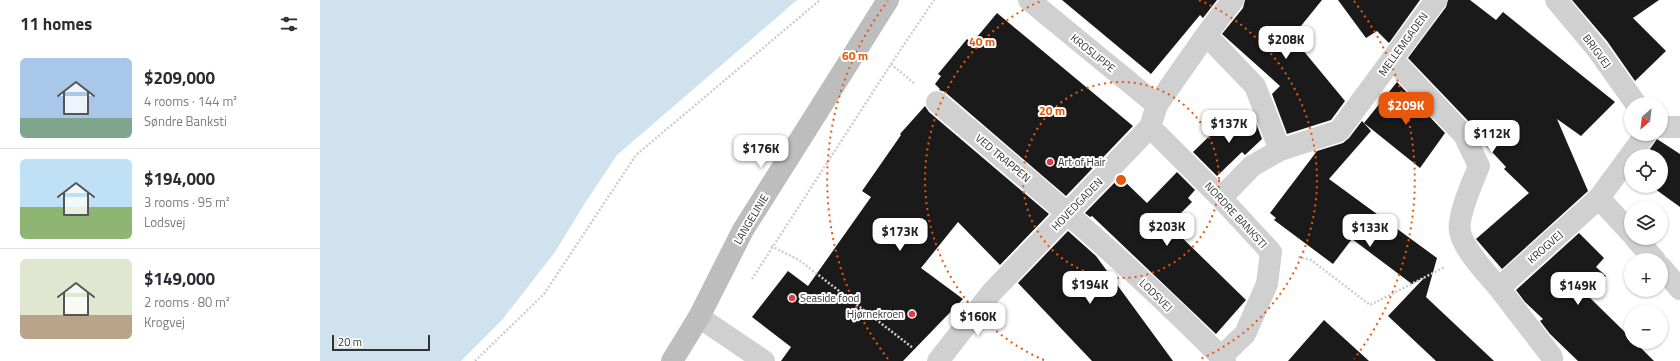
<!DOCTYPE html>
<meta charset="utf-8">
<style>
body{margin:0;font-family:"Titillium Web",sans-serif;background:#f2f2f3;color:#2b2b33;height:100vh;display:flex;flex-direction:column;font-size:15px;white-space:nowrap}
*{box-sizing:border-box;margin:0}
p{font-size:13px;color:#7c7c81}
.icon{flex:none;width:22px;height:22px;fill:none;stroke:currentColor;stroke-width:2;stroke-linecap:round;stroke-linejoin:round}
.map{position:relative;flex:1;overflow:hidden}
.side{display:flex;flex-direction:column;background:#fff;width:320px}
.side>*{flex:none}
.needle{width:26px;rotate:208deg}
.controls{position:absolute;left:1304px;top:97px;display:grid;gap:8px}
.controls a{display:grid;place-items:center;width:44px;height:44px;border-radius:50%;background:#fff;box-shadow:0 1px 3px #0004;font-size:20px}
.scale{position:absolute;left:12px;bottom:10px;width:98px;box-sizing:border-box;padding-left:4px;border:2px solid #333;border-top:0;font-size:11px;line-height:14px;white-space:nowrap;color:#333;-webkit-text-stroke:3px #fff;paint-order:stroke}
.price{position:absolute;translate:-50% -34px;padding:0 9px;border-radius:8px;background:#fff;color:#222;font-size:13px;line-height:26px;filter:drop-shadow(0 1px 2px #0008)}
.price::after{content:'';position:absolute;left:50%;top:24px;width:12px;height:9px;margin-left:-6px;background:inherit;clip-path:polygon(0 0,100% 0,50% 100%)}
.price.selected{background:#ea580c;color:#fff}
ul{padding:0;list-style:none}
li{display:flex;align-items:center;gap:12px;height:100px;padding:0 20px}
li+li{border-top:1px solid #e1e1e2}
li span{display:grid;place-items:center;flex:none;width:112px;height:80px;border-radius:6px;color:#555}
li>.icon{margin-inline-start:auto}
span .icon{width:48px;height:48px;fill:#fffc;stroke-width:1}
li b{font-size:17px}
h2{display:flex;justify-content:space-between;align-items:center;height:48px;padding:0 20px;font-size:17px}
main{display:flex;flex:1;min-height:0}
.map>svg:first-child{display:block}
.water{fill:#cfe2ee}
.building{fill:#1a1a1a}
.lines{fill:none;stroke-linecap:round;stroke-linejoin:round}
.path{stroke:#cdcdcd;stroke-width:2.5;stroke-dasharray:2 2;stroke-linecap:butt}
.street{stroke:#d0d0d0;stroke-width:22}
.secondary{stroke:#bdbdbd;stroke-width:22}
.ring{fill:none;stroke:#e8590c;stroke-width:2;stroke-dasharray:2 4}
.poi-dot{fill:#e63946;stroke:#fff;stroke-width:1.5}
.labels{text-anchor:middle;stroke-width:4;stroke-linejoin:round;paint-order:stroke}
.street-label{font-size:11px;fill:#333;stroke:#fff}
.poi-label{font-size:11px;fill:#333;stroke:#fff;text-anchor:start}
.centre{fill:#e8590c;stroke:#fff;stroke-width:2}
.ring-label{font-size:12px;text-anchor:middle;font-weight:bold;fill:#e8590c;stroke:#fff;stroke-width:4;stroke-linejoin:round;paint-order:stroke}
</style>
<main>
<section class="side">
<h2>11 homes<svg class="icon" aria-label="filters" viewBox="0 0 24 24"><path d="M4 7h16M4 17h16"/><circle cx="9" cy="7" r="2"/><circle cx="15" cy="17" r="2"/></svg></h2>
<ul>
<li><span style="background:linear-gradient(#a9c7e8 75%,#7fa58c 0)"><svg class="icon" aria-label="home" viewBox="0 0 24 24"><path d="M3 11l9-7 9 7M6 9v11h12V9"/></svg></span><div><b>$209,000</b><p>4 rooms · 144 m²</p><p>Søndre Banksti</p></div></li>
<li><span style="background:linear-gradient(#bfe0f5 60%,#8fb573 0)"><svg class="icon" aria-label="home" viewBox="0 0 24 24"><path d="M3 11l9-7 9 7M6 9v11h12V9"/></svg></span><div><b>$194,000</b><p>3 rooms · 95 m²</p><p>Lodsvej</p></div></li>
<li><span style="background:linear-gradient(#dfe7d0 70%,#b9a48a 0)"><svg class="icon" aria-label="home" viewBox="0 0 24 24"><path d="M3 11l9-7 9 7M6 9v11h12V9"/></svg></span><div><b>$149,000</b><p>2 rooms · 80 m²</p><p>Krogvej</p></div></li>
</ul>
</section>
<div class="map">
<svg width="1360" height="361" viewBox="0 0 1360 361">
<rect width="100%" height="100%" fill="#fff"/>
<!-- water -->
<path class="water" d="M0,0H477L297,155L265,203L235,252L182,320L141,361H0Z"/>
<!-- building -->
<path class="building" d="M742,0H897L883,18L880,15L831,74Z
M925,0H1002L972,37L1025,101L1011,120L967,134L952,94L960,86L902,34L923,8Z
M1018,0H1100L1069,43L1057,31L1046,38Z
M1128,0H1150L1176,20L1183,12L1295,102L1261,136L1237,119L1268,191L1182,269L1156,239L1209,193L1184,169L1186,167L1160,139L1153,126L1088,58L1126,7Z
M1252,0H1339L1313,18L1346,51L1315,81L1287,41Z
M677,13L813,126L746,196L625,92L619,90L620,89L615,84L621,76L618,74L647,39L652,43Z
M1077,82L1125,133L1100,168L1044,123Z
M605,106L609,112L729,214L680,265L638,222L601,268L643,299L583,361H461L471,347L432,317L468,271L488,286L551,197L542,191L581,135L580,134Z
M932,112L942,139L925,155L922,152L897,176L873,152L908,118H910L917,126Z
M1042,121L1051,131L1009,179L1117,258L1106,297L1174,361H1116L1068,316L1105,277L1092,284L1032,239L1013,264L954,220L956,218L950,213L997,151L1023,143L1029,138Z
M1337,139L1360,154V207L1331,186H1341V156H1325Z
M857,172L875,190L868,198L872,202L849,225L926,300L896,334L772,216L770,217L765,213L800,177L827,203Z
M748,231L776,256L853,361H772L698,283Z
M1259,233L1284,258L1276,267L1286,276L1267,295L1311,338V342H1315L1334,361H1258L1230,334L1220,321L1223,319L1205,302L1196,290Z
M1004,320L1049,361H968Z"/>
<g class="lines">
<!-- path -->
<path class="path" d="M571,64L595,84
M451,246L479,260L593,348
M978,257L991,260L1050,305L1125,267
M432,279L571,64L614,0
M155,361L224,294L316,155L500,0"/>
<!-- street -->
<path class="street" d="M709,0L837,105
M1236,0L1277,49L1316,104
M886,35L935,86L960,150
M1072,59L1144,135L1159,166C1153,181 1137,216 1140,231C1142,248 1168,275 1179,288
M617,102C716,186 814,268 905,361
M830,127L901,198L951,252L947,284L925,334L901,357
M1341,127H1360
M901,198L932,166L960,150L1019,131L1116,0
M1279,198L1311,233
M1315,238L1335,260
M1341,267L1360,289
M379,317L444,361
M618,361L672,292L830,127L837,105L886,35L913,0
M1232,361V357L1179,288L1279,198L1326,134"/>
<!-- secondary -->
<path class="secondary" d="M352,361L379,317L423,230L568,0"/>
</g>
<!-- distance rings -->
<g class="ring">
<circle cx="801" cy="180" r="98"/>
<path d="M724 360A196 196 0 0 1 723 0M879 0A196 196 0 0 1 878 360"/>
<path d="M568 359A294 294 0 0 1 568 1M1034 1A294 294 0 0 1 1034 359"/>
</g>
<!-- markers -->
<g class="poi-dot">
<circle cx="730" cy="162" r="4"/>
<circle cx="472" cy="298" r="4"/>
<circle cx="592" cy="314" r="4"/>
</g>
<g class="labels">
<!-- street labels -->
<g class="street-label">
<text transform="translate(1083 44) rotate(-54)" y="4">MELLEMGADEN</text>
<text transform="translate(1277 51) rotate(53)" y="4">BRIGVEJ</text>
<text transform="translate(773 53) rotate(39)" y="4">KROSLIPPE</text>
<text transform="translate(683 158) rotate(40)" y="4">VED TRAPPEN</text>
<text transform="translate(757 204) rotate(-46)" y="4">HOVEDGADEN</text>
<text transform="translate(916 215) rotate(47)" y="4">NORDRE BANKSTI</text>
<text transform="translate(431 219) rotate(-59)" y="4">LANGELINIE</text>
<text transform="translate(1225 247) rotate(-42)" y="4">KROGVEJ</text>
<text transform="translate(836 295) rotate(44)" y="4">LODSVEJ</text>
</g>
<!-- poi labels -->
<g class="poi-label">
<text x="738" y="166">Art of Hair</text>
<text x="480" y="302">Seaside food</text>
<text x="584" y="318" text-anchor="end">Hjørnekroen</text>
</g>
</g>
<circle cx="801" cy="180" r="6" class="centre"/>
<g class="ring-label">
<text x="662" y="46">40 m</text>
<text x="535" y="60">60 m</text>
<text x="732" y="115">20 m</text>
</g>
</svg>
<div class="controls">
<a><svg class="needle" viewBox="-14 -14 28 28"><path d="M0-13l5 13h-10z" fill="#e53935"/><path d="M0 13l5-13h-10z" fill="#7c7c81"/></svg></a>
<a><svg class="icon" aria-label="locate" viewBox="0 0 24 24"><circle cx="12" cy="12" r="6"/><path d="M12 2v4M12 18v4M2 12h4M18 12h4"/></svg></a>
<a><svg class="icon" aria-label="layers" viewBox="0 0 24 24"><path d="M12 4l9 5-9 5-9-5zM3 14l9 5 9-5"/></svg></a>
<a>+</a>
<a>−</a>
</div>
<div class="scale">20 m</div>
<b class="price" style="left:966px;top:60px">$208K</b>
<b class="price selected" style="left:1086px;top:126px">$209K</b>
<b class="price" style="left:909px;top:144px">$137K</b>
<b class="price" style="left:1172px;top:154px">$112K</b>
<b class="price" style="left:441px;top:169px">$176K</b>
<b class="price" style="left:847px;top:247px">$203K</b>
<b class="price" style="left:1050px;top:248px">$133K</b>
<b class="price" style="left:580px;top:252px">$173K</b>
<b class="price" style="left:770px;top:305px">$194K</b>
<b class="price" style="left:1258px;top:306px">$149K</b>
<b class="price" style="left:658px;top:337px">$160K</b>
</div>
</main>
